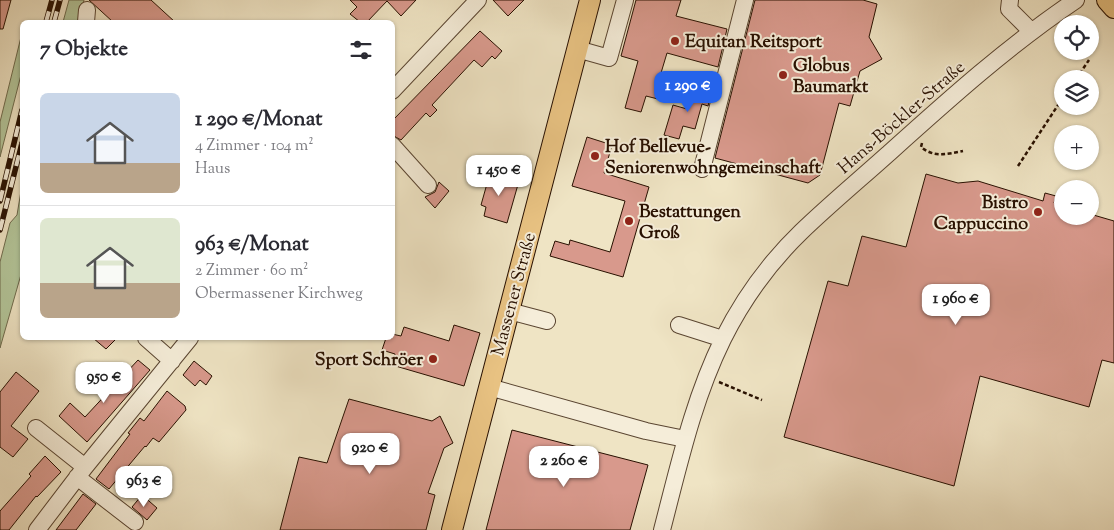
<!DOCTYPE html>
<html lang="de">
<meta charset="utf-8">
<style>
body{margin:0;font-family:"Sorts Mill Goudy",serif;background:#f2f2f3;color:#2b2b33;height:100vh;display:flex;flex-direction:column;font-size:19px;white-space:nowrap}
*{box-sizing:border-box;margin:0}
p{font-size:16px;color:#7c7c81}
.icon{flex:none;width:28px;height:28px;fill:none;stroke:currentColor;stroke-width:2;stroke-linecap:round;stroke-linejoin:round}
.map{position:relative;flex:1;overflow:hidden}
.panel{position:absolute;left:20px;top:20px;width:375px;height:320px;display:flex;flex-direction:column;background:#fff;border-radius:8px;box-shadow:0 1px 4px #0004}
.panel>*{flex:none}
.controls{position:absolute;left:1054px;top:15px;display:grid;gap:10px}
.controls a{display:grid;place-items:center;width:45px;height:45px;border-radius:50%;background:#fff;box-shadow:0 1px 4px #0004;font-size:25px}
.price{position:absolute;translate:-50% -42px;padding:0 11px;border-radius:10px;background:#fff;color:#222;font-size:16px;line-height:32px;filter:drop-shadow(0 1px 2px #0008)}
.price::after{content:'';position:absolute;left:50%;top:30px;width:15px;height:11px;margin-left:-8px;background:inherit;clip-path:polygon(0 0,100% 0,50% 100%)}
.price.selected{background:#2563eb;color:#fff}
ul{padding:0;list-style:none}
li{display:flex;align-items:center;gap:15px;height:125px;padding:0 20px}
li+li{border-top:1px solid #e1e1e2}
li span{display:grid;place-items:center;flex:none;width:140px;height:100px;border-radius:8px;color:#555}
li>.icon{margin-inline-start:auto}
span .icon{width:60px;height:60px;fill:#fffc;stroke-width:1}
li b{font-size:21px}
h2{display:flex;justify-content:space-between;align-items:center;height:60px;padding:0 20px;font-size:21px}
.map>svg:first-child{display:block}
.green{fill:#b3c599;stroke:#6e6a4c}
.building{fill:#d8998c;stroke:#281000}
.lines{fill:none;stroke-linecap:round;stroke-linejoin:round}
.minor-casing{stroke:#5a4531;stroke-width:18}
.major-casing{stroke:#281000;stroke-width:22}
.path{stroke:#281000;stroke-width:2.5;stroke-dasharray:4 2.5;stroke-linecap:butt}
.minor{stroke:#f5edd9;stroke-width:16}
.major{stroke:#e8c282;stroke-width:20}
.rail-casing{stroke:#281000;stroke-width:5.5}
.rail{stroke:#f5edd9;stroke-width:4;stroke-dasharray:11;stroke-linecap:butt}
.poi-dot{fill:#8f2418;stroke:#f5edd9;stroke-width:2}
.labels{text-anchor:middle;stroke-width:4;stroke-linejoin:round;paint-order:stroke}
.poi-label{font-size:18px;font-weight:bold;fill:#281000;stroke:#f5edd9;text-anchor:start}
.street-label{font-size:18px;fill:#281000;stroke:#f5edd9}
</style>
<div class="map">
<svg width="1114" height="530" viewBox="0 0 1114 530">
<rect width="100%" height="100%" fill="#efe4c4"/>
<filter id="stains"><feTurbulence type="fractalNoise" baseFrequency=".004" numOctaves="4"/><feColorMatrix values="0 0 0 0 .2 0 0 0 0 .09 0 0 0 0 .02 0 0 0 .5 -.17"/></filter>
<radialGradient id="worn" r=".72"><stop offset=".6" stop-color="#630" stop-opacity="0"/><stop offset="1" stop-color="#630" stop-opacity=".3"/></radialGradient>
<!-- green -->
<path class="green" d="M69,0H84L79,22H63Z
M22,33V71L0,157V122Z
M22,185V271L0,348V262L10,223L17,215Z"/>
<!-- building -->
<path class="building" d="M0,0H11L3,29H0Z
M89,0H151L175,22H113Z
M350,0H416L401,16L387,1L367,22H360L350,14L357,7Z
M493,0H524L508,16Z
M636,0H681L676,16L727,29L718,67L667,53L658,83L663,84L658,99L646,96L641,112L625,108L638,61L621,56Z
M755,0H863L877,4L869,37L882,59L860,71L850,106L839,103L820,175L808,183L715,158Z
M480,31L502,51L495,59L492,56L482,67L474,60L432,105L437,110L430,117L426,113L401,140L392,135V121Z
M694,85L712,90L708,106L702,104L695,129L683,126L679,139L664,135L673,105L687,109Z
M587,137L612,145L604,173L649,187L623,277L550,256L555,241L569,245L570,240L610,252L625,201L572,186Z
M490,173L519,181L507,223L484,216L486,207L481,205Z
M926,174L958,183L978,181L1043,201L1045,193L1056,196L1054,203L1062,206V216H1090V214L1114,221V363L1102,360L1089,407L980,376L954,486L784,437L828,281L848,286L862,236L906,247Z
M439,182L449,191L435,208L425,197L435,192Z
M454,325L480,333L464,386L392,365L395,354L382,350L386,338H392V334L401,336L404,327L449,341Z
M93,338H117L106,349Z
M138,360L150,370L87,442L59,416L70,403L85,417Z
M194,361L212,376L206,385L200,380L195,386L183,375Z
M16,372L39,391L11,426L28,439L13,457L0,447V392Z
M167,391L185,406L186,410L159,442L153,438L146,447L145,446L109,489L96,479L130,434L128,433L140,418L144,421Z
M349,399L432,421L440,416L453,443L444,448L428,493L435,495L426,530H280L299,457L327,463Z
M512,430L648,465L630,530H486Z
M45,456L61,472L37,497L36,496L9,530H0V511L31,476L29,474Z
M83,494L96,504L76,530H56Z
M142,495L157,508L147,520L132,507Z"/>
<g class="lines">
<defs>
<path id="minor" d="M1010,0L1009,9L1031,31
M86,22L87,10
M577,49L609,58L625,0
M392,91L478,0
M392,145L428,185
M702,169L745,0
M509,311L547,321
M679,325L723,339
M146,338L172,361
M489,387L646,431L685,439
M36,428L85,467
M77,477L135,522
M37,530L85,467L190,338
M662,530C679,465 693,400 723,339C742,301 770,262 801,232C829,205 859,180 888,154C948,100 1009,45 1076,0"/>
<path id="major" d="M1107,0L1114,8
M452,530L590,0"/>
</defs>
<!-- minor casing -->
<use href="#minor" class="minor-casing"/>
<!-- major casing -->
<use href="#major" class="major-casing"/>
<!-- path -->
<path class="path" d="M1076,79L1089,60
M922,143L921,147C934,158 948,154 963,151
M1018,166L1062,99
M719,382L762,400"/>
<!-- minor -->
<use href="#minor" class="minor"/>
<!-- major -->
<use href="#major" class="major"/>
<defs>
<path id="rail" d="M46,22L52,0
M54,22L60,0
M0,201L22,110
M0,230L22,143"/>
</defs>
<!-- rail casing -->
<use href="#rail" class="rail-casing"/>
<!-- rail -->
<use href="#rail" class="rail"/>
</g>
<!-- markers -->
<g class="poi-dot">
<circle cx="675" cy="41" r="5"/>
<circle cx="783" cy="75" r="5"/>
<circle cx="595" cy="156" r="5"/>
<circle cx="1038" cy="212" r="5"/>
<circle cx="629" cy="221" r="5"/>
<circle cx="433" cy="359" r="5"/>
</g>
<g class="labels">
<!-- poi labels -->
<g class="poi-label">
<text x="685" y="47">Equitan Reitsport</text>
<text x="793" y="71">Globus<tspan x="793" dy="21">Baumarkt</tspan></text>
<text x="605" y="152">Hof Bellevue-<tspan x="605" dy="21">Seniorenwohngemeinschaft</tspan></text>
<text x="1028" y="208" text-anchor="end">Bistro<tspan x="1028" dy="21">Cappuccino</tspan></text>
<text x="639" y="217">Bestattungen<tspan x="639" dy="21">Groß</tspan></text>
<text x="423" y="365" text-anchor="end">Sport Schröer</text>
</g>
<!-- street labels -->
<g class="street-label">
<text transform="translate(901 117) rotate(-41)" y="6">Hans-Böckler-Straße</text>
<text transform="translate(513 294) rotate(-75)" y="6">Massener Straße</text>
</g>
</g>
<rect width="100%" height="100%" filter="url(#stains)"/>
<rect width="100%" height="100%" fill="url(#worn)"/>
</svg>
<div class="controls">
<a><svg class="icon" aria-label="locate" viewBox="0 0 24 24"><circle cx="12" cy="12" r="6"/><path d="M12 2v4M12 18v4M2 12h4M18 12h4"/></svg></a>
<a><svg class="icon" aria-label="layers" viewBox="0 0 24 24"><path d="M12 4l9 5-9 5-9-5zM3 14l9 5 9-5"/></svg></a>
<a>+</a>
<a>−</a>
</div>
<b class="price selected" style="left:688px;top:113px">1 290 €</b>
<b class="price" style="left:499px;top:197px">1 450 €</b>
<b class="price" style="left:956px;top:326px">1 960 €</b>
<b class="price" style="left:104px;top:404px">950 €</b>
<b class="price" style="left:370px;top:475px">920 €</b>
<b class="price" style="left:564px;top:488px">2 260 €</b>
<b class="price" style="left:144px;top:508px">963 €</b>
<section class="panel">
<h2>7 Objekte<svg class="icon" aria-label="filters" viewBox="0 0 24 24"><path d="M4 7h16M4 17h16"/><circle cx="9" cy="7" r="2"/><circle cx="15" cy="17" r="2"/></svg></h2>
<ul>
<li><span style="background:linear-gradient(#c9d6e8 70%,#b9a48a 0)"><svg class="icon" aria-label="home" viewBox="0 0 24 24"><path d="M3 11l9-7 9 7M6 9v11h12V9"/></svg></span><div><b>1 290 €/Monat</b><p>4 Zimmer · 104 m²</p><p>Haus</p></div></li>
<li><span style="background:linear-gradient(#dfe7d0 65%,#b9a48a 0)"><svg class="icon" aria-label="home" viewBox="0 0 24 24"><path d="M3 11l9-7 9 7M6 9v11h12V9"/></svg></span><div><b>963 €/Monat</b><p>2 Zimmer · 60 m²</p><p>Obermassener Kirchweg</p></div></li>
</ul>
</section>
</div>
